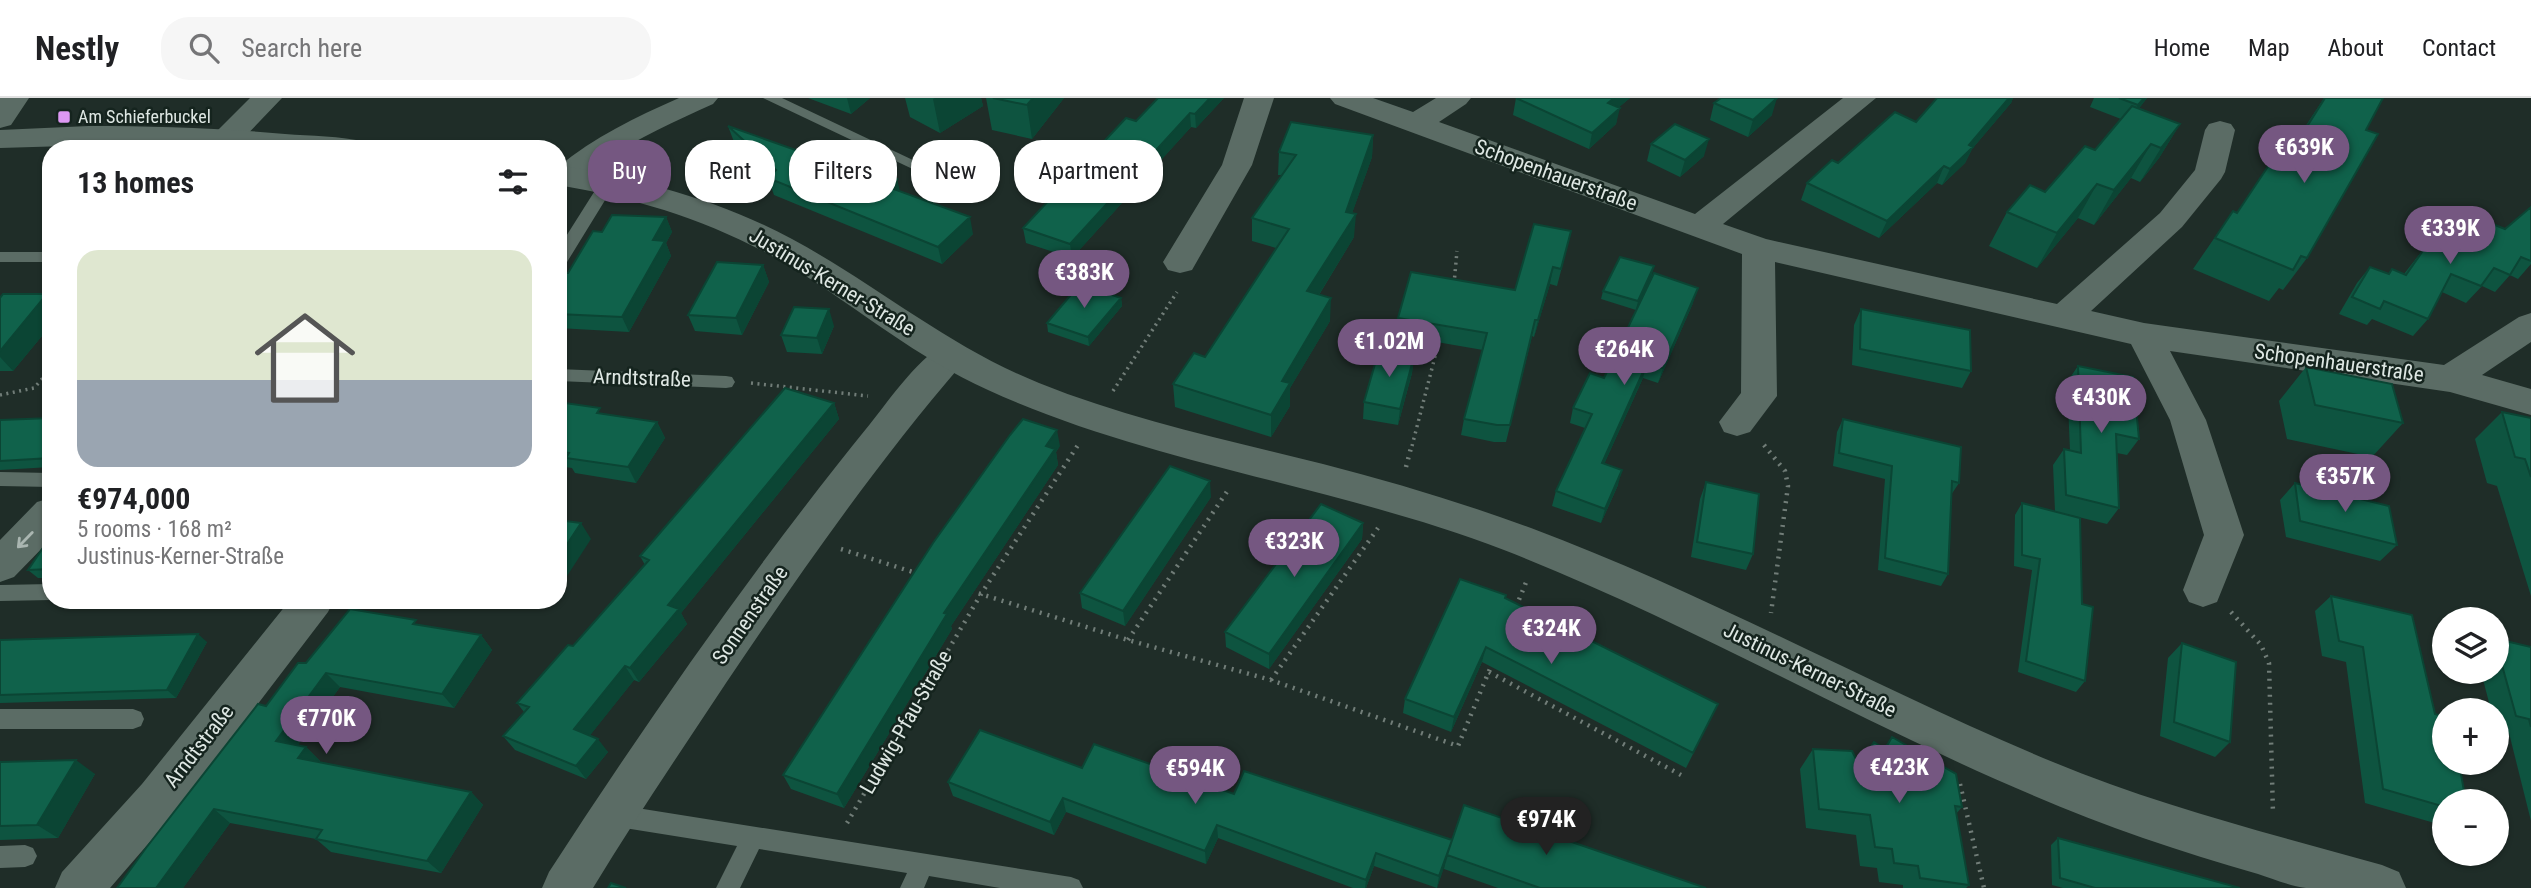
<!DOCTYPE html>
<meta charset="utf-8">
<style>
body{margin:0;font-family:"Roboto Condensed",sans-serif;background:#f6f6f6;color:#202124;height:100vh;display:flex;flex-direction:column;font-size:26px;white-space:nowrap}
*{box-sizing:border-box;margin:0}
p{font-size:23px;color:#757577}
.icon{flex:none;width:38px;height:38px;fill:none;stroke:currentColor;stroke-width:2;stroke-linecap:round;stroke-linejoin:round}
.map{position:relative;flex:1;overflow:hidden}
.sheet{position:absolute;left:42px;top:42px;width:525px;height:469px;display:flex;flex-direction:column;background:#fff;border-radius:28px;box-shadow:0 2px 5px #0004}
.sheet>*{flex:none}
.banner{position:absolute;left:588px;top:42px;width:665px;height:63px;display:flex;gap:14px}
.tools{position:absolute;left:2432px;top:509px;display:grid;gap:14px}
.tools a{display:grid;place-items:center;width:77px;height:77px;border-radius:50%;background:#fff;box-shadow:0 2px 5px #0004;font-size:35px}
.price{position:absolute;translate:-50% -60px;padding:0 16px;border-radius:24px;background:#755781;color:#fff;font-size:23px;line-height:46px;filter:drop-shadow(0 2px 4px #0008)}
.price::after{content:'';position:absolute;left:50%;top:42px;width:21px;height:16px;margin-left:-10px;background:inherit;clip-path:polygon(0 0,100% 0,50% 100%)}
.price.current{background:#222;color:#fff}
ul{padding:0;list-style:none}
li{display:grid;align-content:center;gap:14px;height:371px;padding:0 35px}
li+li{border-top:2px solid #e0e0e0}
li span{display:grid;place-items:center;height:217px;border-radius:21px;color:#555}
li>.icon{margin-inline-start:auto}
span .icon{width:126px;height:126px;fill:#fffc;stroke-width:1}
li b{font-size:30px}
h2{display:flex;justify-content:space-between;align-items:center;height:84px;padding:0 35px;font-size:30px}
.pill{padding:0 24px;border-radius:28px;background:#fff;box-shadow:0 2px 5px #0004;font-size:24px;line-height:63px}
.pill.current{background:#755781;color:#fff}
header{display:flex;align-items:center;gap:42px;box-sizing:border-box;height:98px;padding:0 35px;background:#fff;border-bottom:2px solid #e0e0e0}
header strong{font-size:33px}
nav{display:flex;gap:38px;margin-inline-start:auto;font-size:24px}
.search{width:490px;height:63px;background:#f6f6f6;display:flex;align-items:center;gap:18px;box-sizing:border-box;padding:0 24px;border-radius:28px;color:#757577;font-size:26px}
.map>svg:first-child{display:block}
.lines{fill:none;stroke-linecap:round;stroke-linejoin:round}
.path-far1{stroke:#717d78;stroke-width:3.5;stroke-dasharray:2 4.5;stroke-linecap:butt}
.path{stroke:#717d78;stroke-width:4.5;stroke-dasharray:2 6;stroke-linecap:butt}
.service{fill:#5b6c65;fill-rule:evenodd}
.minor{fill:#5b6c65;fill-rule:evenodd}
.tertiary{fill:#5b6c65;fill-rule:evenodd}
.wall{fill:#0e5440}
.shaded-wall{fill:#0b4534}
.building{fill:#10624b;stroke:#0b4534;stroke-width:2}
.oneway{stroke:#aab6b1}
.poi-dot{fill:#dd98f3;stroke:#15241e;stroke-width:2.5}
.labels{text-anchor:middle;stroke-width:5;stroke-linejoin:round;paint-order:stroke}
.far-poi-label{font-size:18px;fill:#dee7e3;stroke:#15241e;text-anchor:start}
.street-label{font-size:21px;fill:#dee7e3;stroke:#15241e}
</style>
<header>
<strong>Nestly</strong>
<div class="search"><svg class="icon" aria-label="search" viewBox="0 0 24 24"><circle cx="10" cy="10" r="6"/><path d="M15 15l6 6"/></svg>Search here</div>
<nav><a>Home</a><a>Map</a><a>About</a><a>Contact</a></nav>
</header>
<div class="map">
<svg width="2531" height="790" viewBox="0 0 2531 790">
<rect width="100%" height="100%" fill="#1f2d28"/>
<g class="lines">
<!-- path-far1 -->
<path class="path-far1" d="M1454,186L1457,153
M751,285L868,298
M1113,293L1177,194
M0,297L34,290L51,271
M1412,348L1440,239"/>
<!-- path -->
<path class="path" d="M1764,347L1785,373L1788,388L1771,515
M1406,369L1412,346
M841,451L919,476
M971,493L1128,542L1271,582L1458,648L1492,566
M1516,509L1527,482
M2231,514L2261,547L2269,565L2273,716
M1128,542L1228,392
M1489,574L1681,677
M1271,582L1378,430
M1960,686L1984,790
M847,725L981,496L1078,347"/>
<!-- service -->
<path class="service" d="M763,0H782L934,72L926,77L921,75Z
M607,81L615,86L564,169L558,170V151L601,83Z
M0,154H51V164H0Z
M558,271L726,278L732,279L735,284L732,289L726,290L558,283Z
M0,374L51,375V389L0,388Z
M51,486V502L0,503V487Z
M0,611H133L141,614L144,621L141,628L133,631H0Z
M612,706L1071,779L1079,782L1083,790H1000L929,778L924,790H900L907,775L759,751L740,790H716L737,748L612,728L604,724L600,717L604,710Z
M25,747L33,750L37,758L33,766L25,769L0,770V748Z"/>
<!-- minor -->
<path class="minor" d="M0,0H29L11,27L0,30Z
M250,0H282L237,47L226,50L215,47L211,41L215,35Z
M679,0H718L713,6C676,23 638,39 605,63C590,74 578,90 558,85V69C594,39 636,19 679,0Z
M1244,0H1274L1252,67L1192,172L1180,175L1168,172L1163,164L1222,67Z
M1330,0H1373L1413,14L1436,0H1471L1466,6L1439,24L1695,116L1843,0H1876L1723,126L1766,141L2057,206L2160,115L2195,72L2205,32L2209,26L2220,23L2231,26L2235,32L2225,74L2221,81L2182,129L2091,213L2144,225L2444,267L2519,219L2531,215V244L2482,277L2531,291V317L2450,294L2170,253L2206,322L2244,437L2217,504L2203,509L2189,504L2183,492L2204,437L2170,322L2131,246L1775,164L1777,298L1750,334L1737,338L1724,334L1719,324L1741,295L1742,156L1335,6Z
M950,245L962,248L968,257L962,266C876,366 800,475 726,585C681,653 635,721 593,790H542L549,774C649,620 754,469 870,326C888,304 923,252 950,245Z
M51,400V441L14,479L0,484V442L37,404Z
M290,502H334L328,514L174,716L110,790H55L62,774L142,686Z"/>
<!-- tertiary -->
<path class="tertiary" d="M89,28C154,28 219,30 285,36C311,38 340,38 366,44L370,51H241L133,46L0,50V32Z
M558,67C640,81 719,102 792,141C877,187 949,249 1039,285C1131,322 1227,342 1323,366C1393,384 1463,405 1531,430C1710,497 1877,591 2053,664C2159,708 2271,736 2382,767L2399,774L2406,790C2373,790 2338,790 2306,790C2290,788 2273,781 2258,776C2219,765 2181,753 2143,740C1922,663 1722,537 1504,452C1335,387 1153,367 988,292C917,260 858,210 793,170C720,126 642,101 558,87Z"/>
</g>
<!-- wall -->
<path class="wall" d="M808,0H870L851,16Z
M905,0H981L983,8L940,35L910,19Z
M986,0H1064L1032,41L992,32Z
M1224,0L1196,30L1191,29L1072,160L1026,145L1023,130L1136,23Z
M1516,0H1630L1619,9L1616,26L1589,51L1513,17Z
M1937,0H2013L2011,5L1972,51L1965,65L1942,87L1937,85L1879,140L1801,102L1807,85L1838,65L1916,24Z
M2094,0H2147L2139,10L2180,26L2159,60L2140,84L2131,80L2094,127L2078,120L2037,170L1989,148L2007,114L2045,94L2095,52L2121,21L2090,9Z
M2324,0H2383L2366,32L2307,160L2283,192L2279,190L2269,203L2193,171L2233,113L2237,115L2273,61L2282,64Z
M1714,5L1772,17L1748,39L1710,22Z
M728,28L852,72L897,81L899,93L973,136L942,166L774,97L768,80L770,78L734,44Z
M1373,37L1372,59L1352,115L1354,139L1319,197L1330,223L1290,290V308L1271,339L1175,309L1173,286L1205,259L1276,150L1252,143V120L1282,77H1278L1279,54Z
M1651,46L1704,58L1680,79L1647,63Z
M2531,109V166L2518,181L2510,177L2495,194L2482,188L2466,205L2442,194L2428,221L2413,238L2372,221L2367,227L2339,216L2357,185L2370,169L2388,176L2392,171L2404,176L2429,144L2443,150L2457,133L2466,137L2480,121L2505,131Z
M666,119L672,134L666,145L671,158L629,234L558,230V175H568L602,134Z
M1567,150L1557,188L1550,186L1534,239L1532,238L1506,344H1494L1461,337L1464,321L1483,252L1396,237L1398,220L1515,192Z
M763,167L769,184L742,237L695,233L688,217Z
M1652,177L1636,212L1601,201L1603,193Z
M0,200H51V227L13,273H0Z
M1121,200L1122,208L1089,248L1048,234L1047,225Z
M1693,205L1658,285L1643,280L1604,366L1618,387L1601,425L1552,408L1556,393L1585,330L1570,325L1573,310L1604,280Z
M1861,211L1971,273L1962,290L1852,267L1854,227Z
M834,228L822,256L787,254L781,237Z
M1414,258L1412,275L1398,327L1363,321L1364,304Z
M2078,268L2139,341L2127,357L2117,355L2119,410L2107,426L2066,416L2082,506L2085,583L2076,594L2018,574L2032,472L2014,468L2015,417L2022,405L2055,413L2053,367L2064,351L2070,352L2067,284Z
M2306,269L2403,325L2372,359L2287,341L2279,303Z
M558,304L603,316L657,324L665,340L636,385L575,375L572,370L558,368Z
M834,305L839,321L681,515L687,526L639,584L634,582L590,637L608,654L586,681L515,652L503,638L524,614L517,605L573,548L645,467L640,458Z
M2502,314L2531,320V498L2497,388L2487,385L2475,341Z
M51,320V369L0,372V322Z
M1843,321L1959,385L1951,397L1948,476L1941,488L1878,472L1885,381L1833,368L1837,334Z
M1060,348L1056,354L1058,367L951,528L952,531L844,710L791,691L783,677Z
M1706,384L1753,456L1746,472L1691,459L1700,401Z
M2295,385L2397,447L2380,463L2286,439L2280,402Z
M1211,399L1125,528L1082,510L1080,495Z
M1363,425L1362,441L1269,571L1226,549L1225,534Z
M51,438V480H38L28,472Z
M2331,498L2435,616L2445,704V728L2365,705L2346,564L2322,558L2315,513Z
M1506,500L1718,606L1686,670L1482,564L1451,634L1403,615L1405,601Z
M420,527L481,537L492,552L454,610L340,589L298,647L306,649L320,663V664L471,694L483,707L441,775L331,754L316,741L230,725L183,790H117L306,565Z
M2497,541L2531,549V723L2509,635L2497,632V612H2491L2481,574H2497Z
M0,542L207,544L176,600L0,605Z
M2182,545L2230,644L2215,659L2160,638L2168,560Z
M1892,639L1962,709L1956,716L1969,787L1966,790H1903V787L1879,784L1877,770L1860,768L1856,737L1806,730L1800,671L1813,651L1859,667L1884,650Z
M0,664L95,676L58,740L0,742Z
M1082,670L1234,696L1452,742L1706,790H1498L1444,771L1445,764L1437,790L1374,768L1366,790H1353L1218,740L1206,766L1066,714L1054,737L953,698L948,684Z
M2058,740L2240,790H2063L2052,787L2051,747Z"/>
<!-- shaded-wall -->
<path class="shaded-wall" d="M847,0H870L851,16Z
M935,0H981L983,8L940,35L933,1Z
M1033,0H1064L1032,41L1027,7Z
M1210,0H1224L1196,30L1195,16Z
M1614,0H1630L1605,21L1608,5Z
M1777,0L1772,17L1748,39L1753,22Z
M2009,0H2013L2011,5L1972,51L1965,65L1942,87L1950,71Z
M2144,0H2147L2129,24L2138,7Z
M1620,10L1616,26L1589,51L1592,35Z
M1190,15L1191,29L1072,160L1070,146Z
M2180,26L2159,60L2140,84L2161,50Z
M1373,37L1372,59L1347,130L1356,116L1354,139L1307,216V193L1346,114Z
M1709,41L1704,58L1680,79L1685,62Z
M2151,46L2131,80L2094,127L2114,92Z
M1944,68L1937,85L1879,140L1887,123Z
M897,81L901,98L888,89Z
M2097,86L2078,120L2037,170L2057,135Z
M666,119L672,134L666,145L671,158L629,234L622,219L653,142Z
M970,119L973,136L942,166L938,149Z
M763,167L769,184L742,237L736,220Z
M1654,168L1652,177L1636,212L1638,203Z
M1553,169L1550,186L1534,239L1538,222Z
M1698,190L1693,205L1658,285L1663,270Z
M47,196L51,200V227L13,273L0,259V253Z
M1121,200L1122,208L1089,248L1088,239Z
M1331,200L1330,223L1290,290V308L1271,339V317L1282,283Z
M829,211L834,228L822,256L817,240Z
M1414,258L1412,275L1398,327L1400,311Z
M1647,265L1643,280L1598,380L1602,365Z
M834,305L839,321L681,515L687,526L639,584L630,570L668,507Z
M657,324L665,340L636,385L628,369Z
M1057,332L1060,348L1056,354L1058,367L951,528L952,531L844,710L837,696L944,515L1046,348Z
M1622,372L1618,387L1601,425L1605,411Z
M1210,383L1211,399L1125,528L1123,513Z
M581,425L591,441L558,492V460Z
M1363,425L1362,441L1269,571V556Z
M198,536L207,544L176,600L167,592Z
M481,537L492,552L454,610L442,596Z
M1486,549L1482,564L1451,634L1454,619Z
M625,568L634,582L584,645L574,631Z
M326,575L340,589L291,657L276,643Z
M598,641L608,654L586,681L576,668Z
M306,649L320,663L313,673L298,660Z
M76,662L95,676L58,740L37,727Z
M471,694L483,707L441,775L427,763Z
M1063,700L1066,714L1054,737L1050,724Z
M214,711L230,725L183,790H156Z
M1217,727L1218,740L1206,766L1205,753Z
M1452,742L1446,764L1437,790L1439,778Z
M1376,755L1374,768L1366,790H1365L1366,782Z"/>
<!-- building -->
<path class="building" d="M993,0H1033L1027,7Z
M1158,0H1210L1195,16L1190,15L1070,146L1023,130L1126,20L1136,23Z
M1516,0H1614L1608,5L1620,10L1592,35Z
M1721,0H1777L1753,22L1714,5Z
M1937,0H2009L1969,47L1973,49L1950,71L1944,68L1887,123L1807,85L1832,62L1838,65L1895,14L1916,24Z
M2119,0H2144L2138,7Z
M2325,0H2383L2366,32L2378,36L2307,160L2301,158L2293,172L2215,140L2233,113L2237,115L2273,61L2284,65Z
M2132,8L2180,26L2161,50L2151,46L2114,92L2097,86L2057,135L2007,114L2030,87L2045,94L2085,48L2095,52Z
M1291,24L1373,37L1346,114L1356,116L1307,193L1331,200L1282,283L1290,285L1271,317L1173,286L1194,255L1205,259L1289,131L1252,120L1296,57L1279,54Z
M1675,26L1709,41L1685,62L1651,46Z
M728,28L852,72L859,67L897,81L888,89L970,119L938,149L768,80L776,72Z
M2531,109V163L2521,159L2510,177L2494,170L2481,188L2451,176L2428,221L2384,203L2380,211L2352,199L2370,169L2389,176L2392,171L2406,177L2429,144L2445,151L2457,133L2469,138L2480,121L2505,131Z
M612,117L666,119L653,142L665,143L622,219L558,216V175H568L593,133L602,134Z
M1534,126L1571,133L1561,171L1553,169L1538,222H1535L1510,327H1497L1464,321L1487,235L1398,220L1411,174L1515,192Z
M1620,159L1654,168L1638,203L1603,193Z
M717,164L763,167L736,220L688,217Z
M1654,175L1698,190L1663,270L1647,265L1602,365L1622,372L1605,411L1556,393L1592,316L1573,310L1590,275L1604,280Z
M1080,186L1121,200L1088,239L1047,225Z
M3,196H47L0,253V200Z
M794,209L829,211L817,240L781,237Z
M1861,211L1970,232L1971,273L1860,251Z
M1379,252L1414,258L1400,311L1364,304Z
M2078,268L2133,279L2139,341L2116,336L2119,410L2066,397L2064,351L2081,355Z
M2306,269L2392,286L2403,325L2315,307Z
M785,290L834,305L668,507L679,511L630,570L625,568L574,631L598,641L576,668L503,638L529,609L517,605L568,547L573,548L649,462L640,458Z
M558,304L600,310L597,315L657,324L628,369L566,360L569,355L558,353Z
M2502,314L2531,320V379L2525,361L2515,359Z
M51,320V360L0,363V322Z
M1023,321L1057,332L1046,348L1055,351L944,515L947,516L837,696L783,677L933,445L1010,337Z
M1843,321L1961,349L1959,385L1952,383L1948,476L1885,460L1892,368L1839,355Z
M1170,368L1210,383L1123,513L1080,495Z
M1706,384L1759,396L1753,456L1697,444Z
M2295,385L2389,408L2397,447L2300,423Z
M2022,405L2080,420L2082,506L2093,509L2085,583L2026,563L2040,461L2022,457Z
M1321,406L1363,425L1269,556L1225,534Z
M558,422L581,425L558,460Z
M51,438V471L28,472Z
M1460,481L1506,497L1505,500L1718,606L1693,655L1486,549L1454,619L1405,601Z
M2331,498L2412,517L2435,616L2445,619V665H2459L2466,704H2445V709L2383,691L2363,549L2339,543Z
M350,511L416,522L413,526L481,537L442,596L326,575L276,643L306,649L298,660L471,694L427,763L316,741L322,732L214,711L156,790H117L146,750L258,606L266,608L298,565H306Z
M198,536L167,592L0,597V542Z
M2497,541L2531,549V629L2529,621L2516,618L2497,549Z
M2182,545L2236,564L2230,644L2174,624Z
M980,632L1082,670L1094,646L1234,696L1244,673L1452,742L1439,778L1376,755L1366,782L1217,727L1205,753L1063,700L1050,724L948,684Z
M1892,639L1956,676L1962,709L1955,708L1969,787L1920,780L1918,768L1894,765L1892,751L1875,749L1870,717L1819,711L1813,651L1852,653L1859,667L1874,644L1885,651Z
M76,662L37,727L0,728V664Z
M1464,707L1706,790H1540L1447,757Z
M2058,740L2240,790H2095L2060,780Z
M611,785L626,790H608Z"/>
<!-- one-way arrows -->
<defs><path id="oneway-shaft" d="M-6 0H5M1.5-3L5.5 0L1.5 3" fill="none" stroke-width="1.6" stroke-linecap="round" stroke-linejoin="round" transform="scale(1.75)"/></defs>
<use class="oneway" href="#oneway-shaft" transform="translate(25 442) rotate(134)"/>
<!-- markers -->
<rect class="poi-dot" x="57" y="12" width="14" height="14" rx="3.5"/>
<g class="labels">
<!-- far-poi labels -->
<g class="far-poi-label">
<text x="78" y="25">Am Schieferbuckel</text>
</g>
<!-- street labels -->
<g class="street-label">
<text transform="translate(1556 77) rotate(20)" y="7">Schopenhauerstraße</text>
<text transform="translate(832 184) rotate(31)" y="7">Justinus-Kerner-Straße</text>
<text transform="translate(2339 265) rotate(8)" y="7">Schopenhauerstraße</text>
<text transform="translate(642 280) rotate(2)" y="7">Arndtstraße</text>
<text transform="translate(750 517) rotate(-55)" y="7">Sonnenstraße</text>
<text transform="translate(1810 572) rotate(26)" y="7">Justinus-Kerner-Straße</text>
<text transform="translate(906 624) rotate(-60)" y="7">Ludwig-Pfau-Straße</text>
<text transform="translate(199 648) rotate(-52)" y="7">Arndtstraße</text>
</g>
</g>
</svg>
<div class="tools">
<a><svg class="icon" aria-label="layers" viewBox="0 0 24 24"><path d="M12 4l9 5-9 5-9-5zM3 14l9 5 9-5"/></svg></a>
<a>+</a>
<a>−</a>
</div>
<b class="price" style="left:2304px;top:87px">€639K</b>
<b class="price" style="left:2450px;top:168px">€339K</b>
<b class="price" style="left:1084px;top:212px">€383K</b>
<b class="price" style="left:1389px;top:281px">€1.02M</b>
<b class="price" style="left:1624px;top:289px">€264K</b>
<b class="price" style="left:2101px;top:337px">€430K</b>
<b class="price" style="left:2345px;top:416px">€357K</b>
<b class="price" style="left:1294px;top:481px">€323K</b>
<b class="price" style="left:1551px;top:568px">€324K</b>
<b class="price" style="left:326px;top:658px">€770K</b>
<b class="price" style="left:1899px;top:707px">€423K</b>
<b class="price" style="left:1195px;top:708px">€594K</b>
<b class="price current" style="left:1546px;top:759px">€974K</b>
<div class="banner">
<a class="pill current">Buy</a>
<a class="pill">Rent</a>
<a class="pill">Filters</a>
<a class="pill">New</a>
<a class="pill">Apartment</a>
</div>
<section class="sheet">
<h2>13 homes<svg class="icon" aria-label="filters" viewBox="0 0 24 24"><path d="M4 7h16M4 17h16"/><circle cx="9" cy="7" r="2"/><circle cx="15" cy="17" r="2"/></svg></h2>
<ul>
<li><span style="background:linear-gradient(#dfe7d0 60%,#9aa5b1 0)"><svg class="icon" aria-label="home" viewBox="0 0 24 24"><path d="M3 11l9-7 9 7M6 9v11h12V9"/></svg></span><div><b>€974,000</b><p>5 rooms · 168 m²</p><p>Justinus-Kerner-Straße</p></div></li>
</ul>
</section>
</div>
